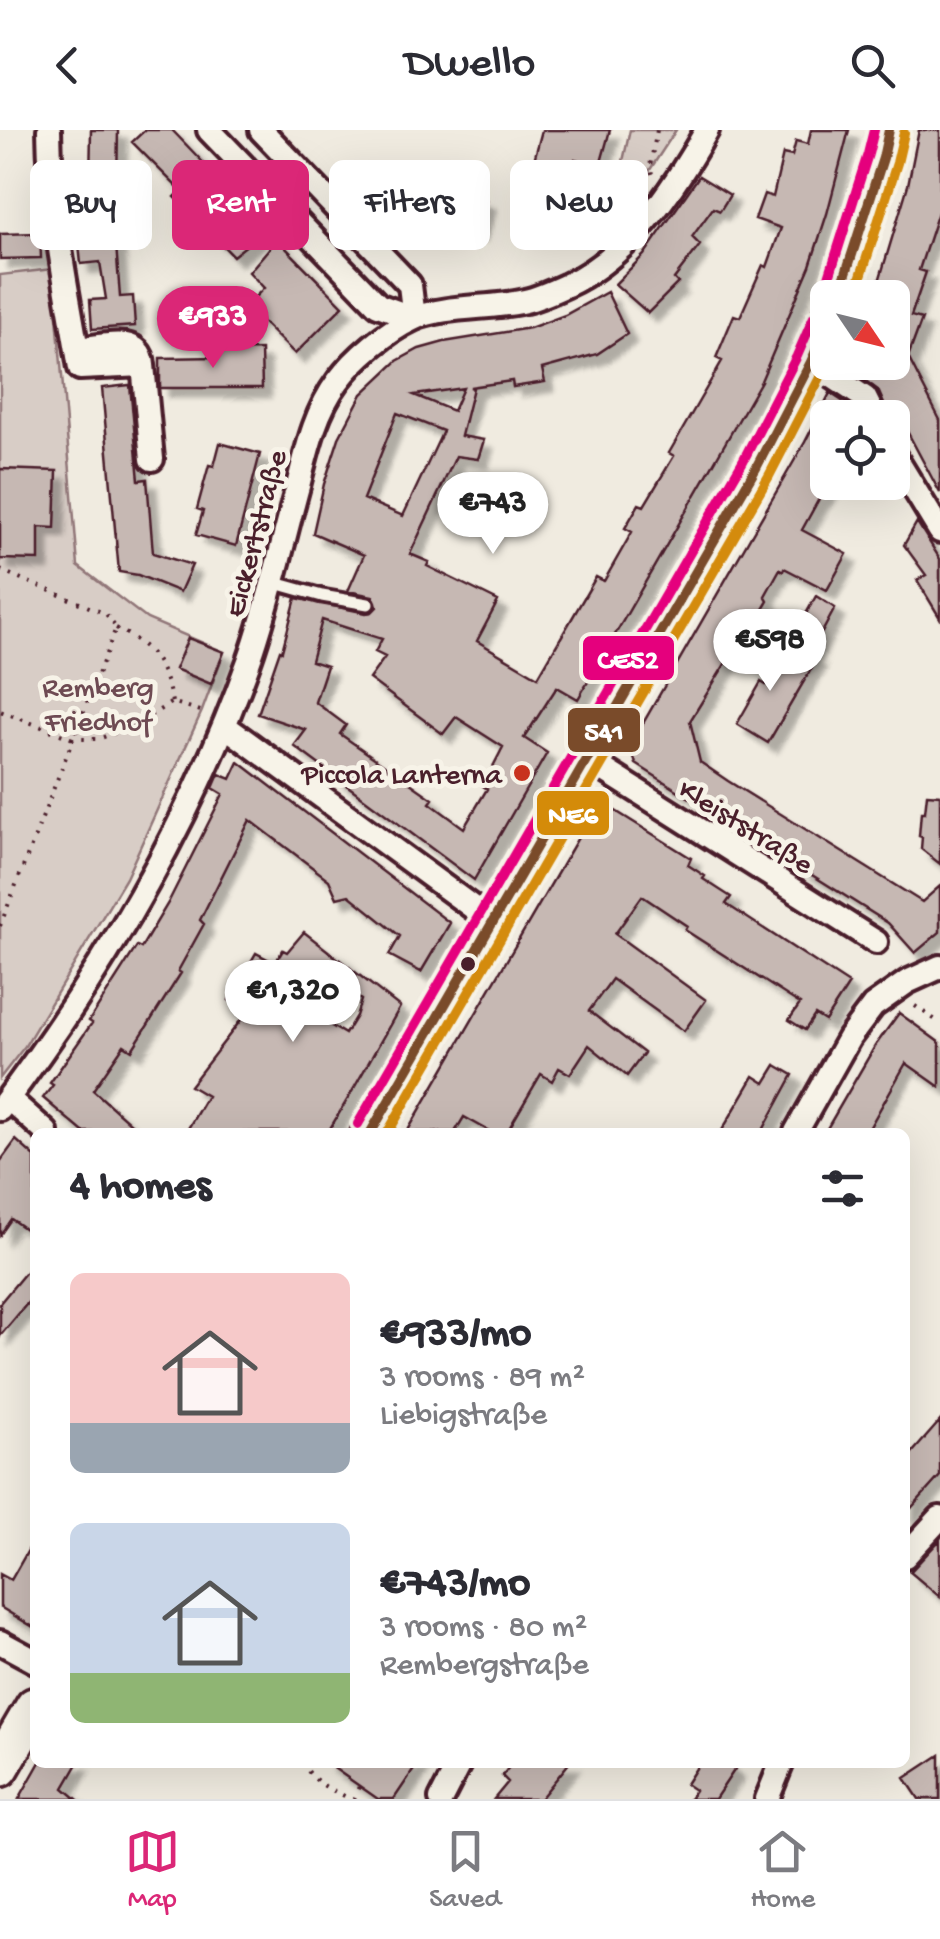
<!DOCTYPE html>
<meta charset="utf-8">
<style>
body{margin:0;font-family:"Gochi Hand",sans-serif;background:#f7f7f7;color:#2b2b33;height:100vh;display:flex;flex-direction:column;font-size:38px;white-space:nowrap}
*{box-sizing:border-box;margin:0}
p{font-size:32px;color:#7c7c81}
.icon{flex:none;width:55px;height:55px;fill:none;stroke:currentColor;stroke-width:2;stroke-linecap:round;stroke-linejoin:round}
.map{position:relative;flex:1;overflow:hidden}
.side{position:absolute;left:30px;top:998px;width:880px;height:640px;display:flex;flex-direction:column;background:#fff;border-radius:15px;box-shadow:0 10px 40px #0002}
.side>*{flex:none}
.top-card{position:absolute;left:30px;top:30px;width:880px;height:90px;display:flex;gap:20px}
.needle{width:65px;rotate:125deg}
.tools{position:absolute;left:810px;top:150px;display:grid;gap:20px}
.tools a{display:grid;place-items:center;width:100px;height:100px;border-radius:15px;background:#fff;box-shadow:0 10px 40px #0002;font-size:50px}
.price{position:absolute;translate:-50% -85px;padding:0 22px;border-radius:35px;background:#fff;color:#222;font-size:32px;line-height:65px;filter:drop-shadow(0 2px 5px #0008)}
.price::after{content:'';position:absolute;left:50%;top:60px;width:30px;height:22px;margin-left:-15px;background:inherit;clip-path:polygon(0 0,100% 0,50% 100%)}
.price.selected{background:#db2777;color:#fff}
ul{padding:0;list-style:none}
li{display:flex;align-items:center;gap:30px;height:250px;padding:0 40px}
li span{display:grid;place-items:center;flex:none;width:280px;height:200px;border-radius:15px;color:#555}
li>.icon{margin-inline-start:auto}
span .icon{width:120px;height:120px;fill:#fffc;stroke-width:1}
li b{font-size:42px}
h2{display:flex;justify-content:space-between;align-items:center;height:120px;padding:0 40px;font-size:42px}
.tag{padding:0 35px;border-radius:15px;background:#fff;box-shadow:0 10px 40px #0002;font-size:35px;line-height:90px}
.tag.selected{background:#db2777;color:#fff}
header{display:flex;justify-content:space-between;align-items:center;height:130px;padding:0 40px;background:#fff;font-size:45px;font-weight:600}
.menu{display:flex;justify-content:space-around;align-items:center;height:140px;border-top:2px solid #e1e1e2;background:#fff;font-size:28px;color:#7c7c81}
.menu a{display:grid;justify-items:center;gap:5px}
.menu .selected{color:#db2777}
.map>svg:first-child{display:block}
.green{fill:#d8cdc6;stroke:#917678;stroke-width:2.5}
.building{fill:#c6b8b3;stroke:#4a1f2b;stroke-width:2.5;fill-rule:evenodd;filter:url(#shadow)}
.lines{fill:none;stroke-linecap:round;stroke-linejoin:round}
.service-casing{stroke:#4a1f2b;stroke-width:19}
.minor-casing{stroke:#4a1f2b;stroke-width:30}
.primary-casing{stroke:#4a1f2b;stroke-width:45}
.path{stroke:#4a1f2b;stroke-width:4;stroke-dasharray:2.5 8;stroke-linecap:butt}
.service{stroke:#f7f3e8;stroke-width:11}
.minor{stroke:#f7f3e8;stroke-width:22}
.primary{stroke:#f7f3e8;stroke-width:38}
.bus-1-casing{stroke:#f7f3e8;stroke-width:18}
.bus-2-casing{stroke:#f7f3e8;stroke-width:18}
.bus-3-casing{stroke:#f7f3e8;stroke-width:18}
.bus-1{stroke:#7a4b2a;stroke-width:10}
.bus-2{stroke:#d48b09;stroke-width:10}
.bus-3{stroke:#e5007d;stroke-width:10}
.poi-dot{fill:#c8321e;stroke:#f7f3e8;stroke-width:4}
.bus-dot{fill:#4a1f2b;stroke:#f7f3e8;stroke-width:4}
.labels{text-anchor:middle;stroke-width:10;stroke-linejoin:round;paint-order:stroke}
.street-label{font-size:30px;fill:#4a1f2b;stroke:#f7f3e8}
.park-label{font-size:30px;fill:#6e4a52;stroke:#f7f3e8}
.poi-label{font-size:30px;fill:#4a1f2b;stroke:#f7f3e8;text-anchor:end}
.line-badge{stroke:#f7f3e8;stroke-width:4}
.badge-label{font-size:28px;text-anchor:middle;font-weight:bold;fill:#fff}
</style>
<header><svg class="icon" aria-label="back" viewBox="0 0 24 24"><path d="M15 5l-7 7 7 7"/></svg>Dwello<svg class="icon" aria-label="search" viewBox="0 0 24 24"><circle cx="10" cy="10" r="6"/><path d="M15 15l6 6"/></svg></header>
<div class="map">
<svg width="940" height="1669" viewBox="0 0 940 1669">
<defs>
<filter id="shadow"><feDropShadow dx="9" dy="9" stdDeviation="2.5" flood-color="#0004"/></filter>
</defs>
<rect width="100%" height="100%" fill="#f0ebe0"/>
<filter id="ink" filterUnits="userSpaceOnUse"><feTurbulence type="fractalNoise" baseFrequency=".01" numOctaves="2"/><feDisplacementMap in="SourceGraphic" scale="20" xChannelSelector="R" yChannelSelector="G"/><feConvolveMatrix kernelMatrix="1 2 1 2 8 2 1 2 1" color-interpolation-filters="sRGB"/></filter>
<g filter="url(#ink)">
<!-- green -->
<path class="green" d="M630,0H676L606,107Z
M53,139L78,436L147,489L224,522L202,581L126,748L25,916L0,948V145Z"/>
<!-- building -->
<path class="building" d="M91,0H118L117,54L90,53Z
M145,0H172L267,99L233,126L175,67L181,61L132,12Z
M542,0H610L600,36L575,29L571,44L533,34Z
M811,0H849L827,84L810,136L761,251L578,569L557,557L524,608L547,623L474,750L294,616L306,600L258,584L280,520L282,521L296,468L366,483L372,482L377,477L373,466L348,461L364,425L313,403L324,354L339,308L362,264L397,231L419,219L444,212L530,198L565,185L607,162L627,204L597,224L542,239L545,252L513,257L512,251L470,257L473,258L461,306L484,310L478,329L456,326L410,424L429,432L427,436L498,471L477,511L538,547L596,447L604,451L632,402L625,398L639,374L644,376L674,326L669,323L722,231L716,228L734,185L740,187L763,135L767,137L781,98L755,89L764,64L773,67L783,24L792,26L796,11L808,14ZM463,258L453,281L414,265ZM397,283L443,301L403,386L363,369ZM322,490L382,509L375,522L385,527L369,549L443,604L456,587L503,617L483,656L487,659L464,698L430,673L433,669L340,604L346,595L315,572L327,536L311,531Z
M919,0H940V76L919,140L926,142L911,186L922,189L908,227L940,290V363L900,288H890L878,260L852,241L849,232H892V168H874L908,55Z
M699,46L730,65L720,81L713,78L692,107L700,115L674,149L678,153L648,183L615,154L644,125Z
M443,57L487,71L477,102L438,90Z
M115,101L120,167L133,166L135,196L92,199L90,170L106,169L100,132L81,134L78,105Z
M40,103L41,128L0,129V104Z
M277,109L343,176L295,224L246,176L264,158L249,142Z
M261,220L262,258H160V228L219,227V221Z
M130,255L139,350L147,349L153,423L192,435L180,462L138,445L119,442L102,258Z
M830,263L853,278L858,288H828V358L822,367H820L802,400L847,424L827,460L784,438L783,441L780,439L765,466L768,471L755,493L751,492L690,591L700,632L728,651L922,772L940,756V802L915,823L888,793L636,634L630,616L805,312Z
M220,313L260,324L236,416L196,405L203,381L197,379L209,335L214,336Z
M0,339L57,341L55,398L39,397V430L0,429Z
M917,392L940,429V488L917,450L926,445L904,415Z
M816,466L835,478L810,525L817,529L768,613L737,594L761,552L766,555Z
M188,508L224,522L211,554L175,539Z
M239,632L450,793L421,842L389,825L400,806L349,765L337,768L329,750L250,690L200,790L204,794L178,841L181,843L132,920L124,915L93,960L140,1002H83L43,968L53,955L50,953L92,893L89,891L137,816L141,818L168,773L223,664L213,658L219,644L231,649Z
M927,664L940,665V734L921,719L922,707L919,706L921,682H925Z
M606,675L691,728L688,735L705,746L703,749L731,767L726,774L849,854L825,891L815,885L805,900L789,890L800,874L685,800L687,796L642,766L615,804L706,870L684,901L612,849L589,881L644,923L627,946L589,915L570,944L559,938L552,951L541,944L507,1002H491L464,987L455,1002H407L594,680Z
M304,802L400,877L353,960L328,1002H186L207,966L190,956L247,882L229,870L256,823L275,833L283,820L287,822ZM324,844L361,870L356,886L345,904L305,880Z
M899,883L940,913V957L906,933L867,1002H825L875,916Z
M776,935L793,945L762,1002H721L754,946L765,953Z
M16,1010L35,1027V1106L11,1089L0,1105V1032Z
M35,1131V1164L0,1206V1173Z
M940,1291V1346L905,1385V1331Z
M35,1408V1498L0,1477V1444L11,1450Z
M940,1410V1467L910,1442Z
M940,1625V1669H919L905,1648Z
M40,1632H79L64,1658L77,1669H19Z
M325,1632H419L394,1669H378Z
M513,1632H570L540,1669H494L508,1652L502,1646Z
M700,1632H725L735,1639L715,1669H689L695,1660L686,1654Z"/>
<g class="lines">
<defs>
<path id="service" d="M272,452L322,466L368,474"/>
<path id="minor" d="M49,0C50,80 67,159 80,238L143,235L152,329
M209,0L378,175L414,188
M261,0L410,155L414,188
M77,219C100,217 141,203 143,235
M811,232L865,268L875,288
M892,322L940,401
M225,596L494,793
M587,629L876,812
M8,968L46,1002
M0,979C103,842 191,693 249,531C269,475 282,414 298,356C307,320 315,282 338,251C355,228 387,201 413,189C444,175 492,179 525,171C539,168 554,161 567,155C630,126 674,58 707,0
M796,1002L849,908L873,876L907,852L940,837
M905,1426L940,1388
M0,1512L35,1531
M441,1669L460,1632
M767,1669L782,1632"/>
<path id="primary" d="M838,168L883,28L889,0
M371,1002L756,338L811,232L828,193
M0,1637L35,1577"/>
</defs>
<!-- service casing -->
<use href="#service" class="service-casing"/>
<!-- minor casing -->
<use href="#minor" class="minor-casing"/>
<!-- primary casing -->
<use href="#primary" class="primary-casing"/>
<!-- path -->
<path class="path" d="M652,44L650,36L657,0
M0,440L106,484L116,498L73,609L0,581
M116,498C151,516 163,533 172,572
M0,796L73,609H98L132,597L172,572L204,582
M915,876L940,893
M303,1632C312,1653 332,1660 351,1669
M354,1669L359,1656"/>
<!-- service -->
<use href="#service" class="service"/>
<!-- minor -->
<use href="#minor" class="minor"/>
<!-- primary -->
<use href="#primary" class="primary"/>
<defs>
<path id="bus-1" d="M838,168L883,28L889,0
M371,1002L756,338L811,232L828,194"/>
<path id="bus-2" d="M854,168L897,33L904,3
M388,1002L769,346L828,232"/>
<path id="bus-3" d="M824,163L868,24L874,0
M358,994L743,331L797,226L814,187"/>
</defs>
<!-- bus-1 casing -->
<use href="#bus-1" class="bus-1-casing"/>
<!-- bus-2 casing -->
<use href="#bus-2" class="bus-2-casing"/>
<!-- bus-3 casing -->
<use href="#bus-3" class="bus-3-casing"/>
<!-- bus-1 -->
<use href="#bus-1" class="bus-1"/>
<!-- bus-2 -->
<use href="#bus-2" class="bus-2"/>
<!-- bus-3 -->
<use href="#bus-3" class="bus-3"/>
</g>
</g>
<!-- markers -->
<circle class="poi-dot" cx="522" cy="643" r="10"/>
<circle class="bus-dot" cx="468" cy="834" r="9"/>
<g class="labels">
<!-- street labels -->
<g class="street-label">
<text transform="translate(254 403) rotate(-75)" y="10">Eickertstraße</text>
<text transform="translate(747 695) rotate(32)" y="10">Kleiststraße</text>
</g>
<!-- park labels -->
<g class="park-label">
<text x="98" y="566">Remberg<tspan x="98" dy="34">Friedhof</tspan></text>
</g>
<!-- poi labels -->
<g class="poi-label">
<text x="502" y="653">Piccola Lanterna</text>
</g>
</g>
<g class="line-badge">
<rect x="581" y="504" width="95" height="48" rx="10" fill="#e5007d"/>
<rect x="566" y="576" width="76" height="48" rx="10" fill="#7a4b2a"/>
<rect x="535" y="659" width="76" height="48" rx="10" fill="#d48b09"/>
</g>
<g class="badge-label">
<text x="628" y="538">CE52</text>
<text x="604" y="610">541</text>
<text x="573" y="693">NE6</text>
</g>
</svg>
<div class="tools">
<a><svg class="needle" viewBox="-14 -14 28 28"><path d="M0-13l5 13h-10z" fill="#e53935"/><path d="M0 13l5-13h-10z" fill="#7c7c81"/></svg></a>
<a><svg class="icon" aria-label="locate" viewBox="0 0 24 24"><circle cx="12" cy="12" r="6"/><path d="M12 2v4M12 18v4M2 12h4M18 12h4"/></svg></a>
</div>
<b class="price selected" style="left:213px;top:241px">€933</b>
<b class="price" style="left:493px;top:427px">€743</b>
<b class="price" style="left:770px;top:564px">€598</b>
<b class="price" style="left:293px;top:915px">€1,320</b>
<div class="top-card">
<a class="tag">Buy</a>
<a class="tag selected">Rent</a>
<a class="tag">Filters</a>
<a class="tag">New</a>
</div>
<section class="side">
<h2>4 homes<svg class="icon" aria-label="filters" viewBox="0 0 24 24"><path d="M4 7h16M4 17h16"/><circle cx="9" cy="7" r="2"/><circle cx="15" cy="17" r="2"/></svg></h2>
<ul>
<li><span style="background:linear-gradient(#f6c9c9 75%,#9aa5b1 0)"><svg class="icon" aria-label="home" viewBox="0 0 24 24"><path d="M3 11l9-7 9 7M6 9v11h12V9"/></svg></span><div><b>€933/mo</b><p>3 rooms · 89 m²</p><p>Liebigstraße</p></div></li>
<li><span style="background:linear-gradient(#c9d6e8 75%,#8fb573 0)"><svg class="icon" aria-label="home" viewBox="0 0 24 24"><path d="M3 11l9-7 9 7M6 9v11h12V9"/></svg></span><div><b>€743/mo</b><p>3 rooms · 80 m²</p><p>Rembergstraße</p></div></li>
</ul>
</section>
</div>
<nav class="menu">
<a class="selected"><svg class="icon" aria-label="map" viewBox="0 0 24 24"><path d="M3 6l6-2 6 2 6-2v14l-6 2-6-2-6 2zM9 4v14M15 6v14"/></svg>Map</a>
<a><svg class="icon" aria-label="saved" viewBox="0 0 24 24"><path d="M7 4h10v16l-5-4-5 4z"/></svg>Saved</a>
<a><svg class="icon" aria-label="home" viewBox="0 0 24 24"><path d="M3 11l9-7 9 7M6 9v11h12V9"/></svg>Home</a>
</nav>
